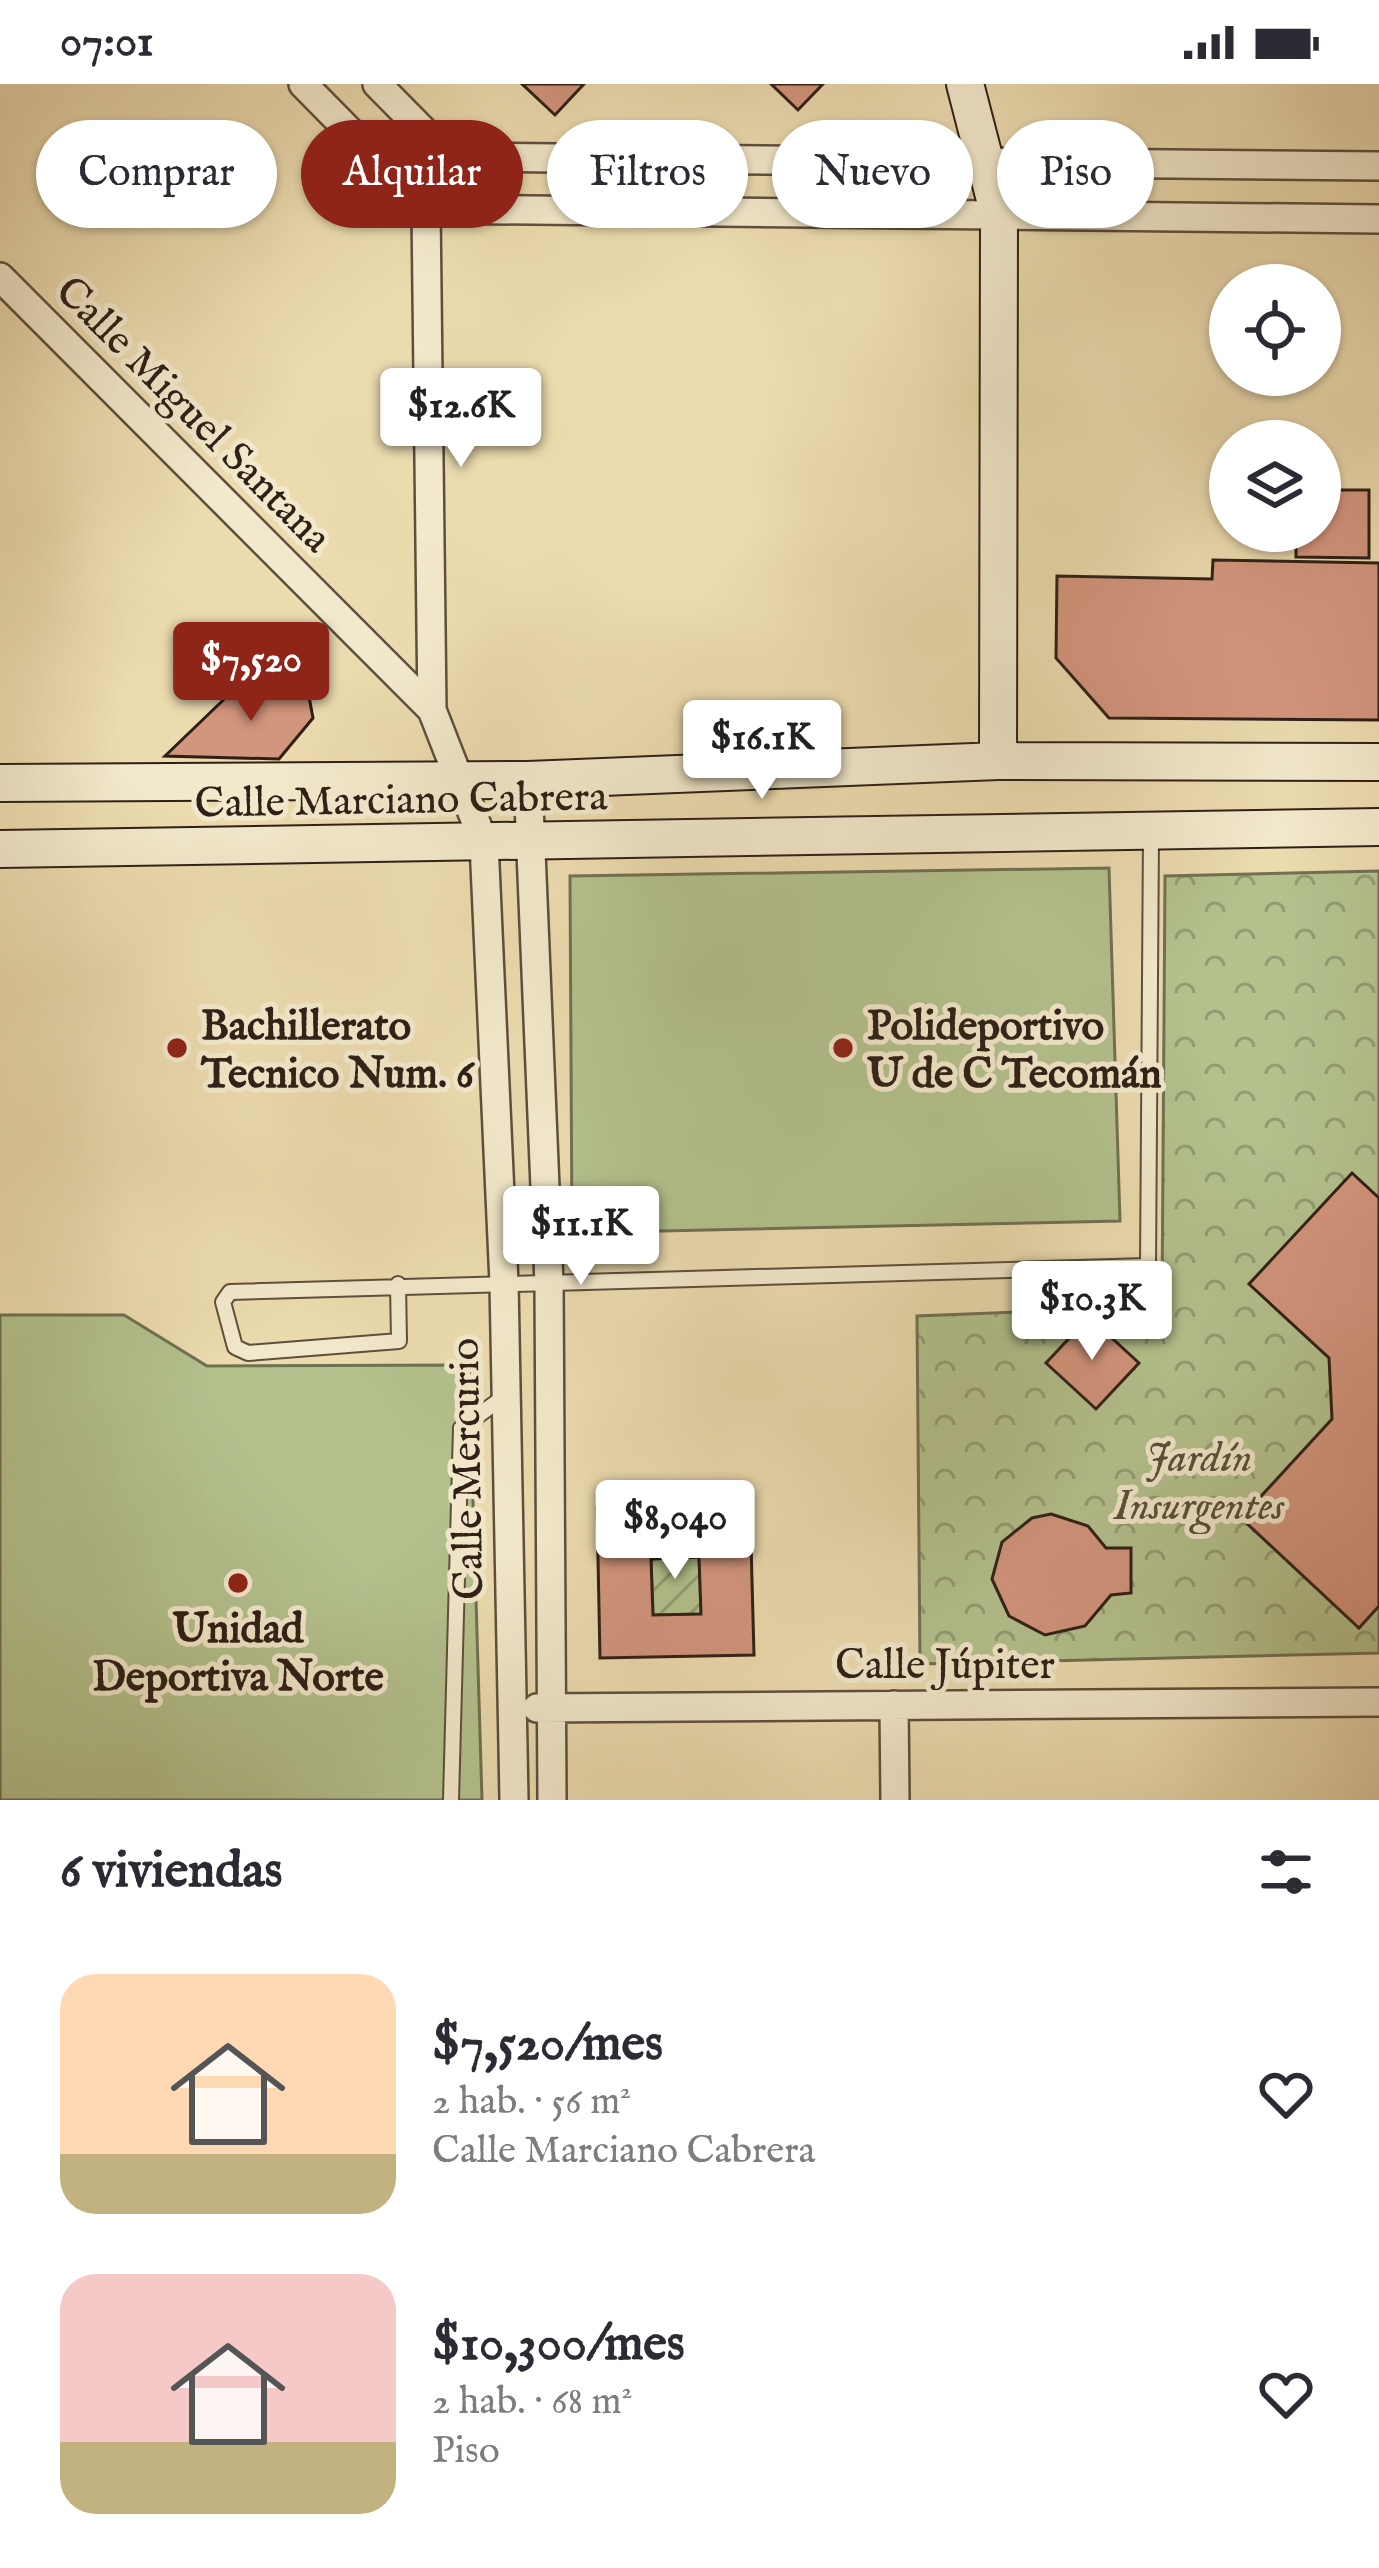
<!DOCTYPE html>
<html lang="es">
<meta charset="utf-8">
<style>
body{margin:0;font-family:"IM FELL English",serif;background:#f7f7f7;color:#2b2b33;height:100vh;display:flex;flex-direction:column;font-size:45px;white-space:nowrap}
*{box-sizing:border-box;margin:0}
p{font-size:39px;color:#7c7c81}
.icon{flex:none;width:66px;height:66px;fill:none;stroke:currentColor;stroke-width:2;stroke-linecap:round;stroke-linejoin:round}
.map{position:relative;height:1716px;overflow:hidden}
.panel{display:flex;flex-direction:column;background:#fff;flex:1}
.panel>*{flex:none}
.guide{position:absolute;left:36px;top:36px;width:1308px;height:108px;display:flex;gap:24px}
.tools{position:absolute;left:1209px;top:180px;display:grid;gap:24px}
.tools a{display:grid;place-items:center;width:132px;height:132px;border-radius:50%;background:#fff;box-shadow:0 3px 9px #0004;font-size:60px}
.price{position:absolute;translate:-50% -102px;padding:0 27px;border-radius:12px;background:#fff;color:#222;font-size:39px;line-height:78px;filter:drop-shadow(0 3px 6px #0008)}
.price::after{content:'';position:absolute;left:50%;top:72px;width:36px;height:27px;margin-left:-18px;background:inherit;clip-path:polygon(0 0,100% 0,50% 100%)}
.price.active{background:#8f2418;color:#fff}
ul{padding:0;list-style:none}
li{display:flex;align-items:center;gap:36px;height:300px;padding:0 60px}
li span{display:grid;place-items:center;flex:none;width:336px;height:240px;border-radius:36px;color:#555}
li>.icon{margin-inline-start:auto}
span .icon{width:144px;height:144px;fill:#fffc;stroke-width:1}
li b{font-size:51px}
h2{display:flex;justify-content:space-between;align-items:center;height:144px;padding:0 60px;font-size:51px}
.tag{padding:0 42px;border-radius:54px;background:#fff;box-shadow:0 3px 9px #0004;font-size:42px;line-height:108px}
.tag.active{background:#8f2418;color:#fff}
.status{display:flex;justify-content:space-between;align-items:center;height:84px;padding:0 60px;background:#fff;direction:ltr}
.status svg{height:33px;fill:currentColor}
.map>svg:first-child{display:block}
.grass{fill:#b3c18d;stroke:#717052;stroke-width:3}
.forest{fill:url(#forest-crowns);stroke:#717052;stroke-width:3}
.garden{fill:url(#garden-furrows);stroke:#717052;stroke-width:3}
.building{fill:#d2957d;stroke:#2f2016;stroke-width:3;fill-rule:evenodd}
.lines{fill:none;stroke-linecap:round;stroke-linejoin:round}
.lane-casing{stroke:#5e4f3c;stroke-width:18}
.street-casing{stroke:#5e4f3c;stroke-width:32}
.secondary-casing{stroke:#2f2016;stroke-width:40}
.lane{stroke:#f2e8cb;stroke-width:14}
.street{stroke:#f2e8cb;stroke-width:27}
.secondary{stroke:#f2e8cb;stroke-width:36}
.poi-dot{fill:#8f2418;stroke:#f2e8cb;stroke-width:4.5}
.labels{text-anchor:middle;stroke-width:10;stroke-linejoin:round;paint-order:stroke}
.street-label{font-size:42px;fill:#2f2016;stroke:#f2e8cb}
.poi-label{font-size:42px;font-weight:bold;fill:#2f2016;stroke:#f2e8cb;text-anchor:start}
.park-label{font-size:42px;font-style:italic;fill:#57503a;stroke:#f2e8cb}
</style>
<div class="status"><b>07:01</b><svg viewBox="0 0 49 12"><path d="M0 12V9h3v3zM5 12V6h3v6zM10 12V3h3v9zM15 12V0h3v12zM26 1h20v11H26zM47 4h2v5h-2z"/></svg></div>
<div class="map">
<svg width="1379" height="1716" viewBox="0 0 1379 1716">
<defs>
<pattern id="forest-crowns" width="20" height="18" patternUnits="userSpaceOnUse" patternTransform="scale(3)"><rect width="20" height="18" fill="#b3c18d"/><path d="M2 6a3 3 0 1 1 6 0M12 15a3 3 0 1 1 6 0" fill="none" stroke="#929c72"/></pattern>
<pattern id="garden-furrows" width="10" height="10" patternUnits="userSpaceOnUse" patternTransform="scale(3)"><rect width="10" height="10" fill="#b3c18d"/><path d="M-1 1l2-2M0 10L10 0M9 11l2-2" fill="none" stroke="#929c72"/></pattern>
</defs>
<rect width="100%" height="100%" fill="#ebdbaf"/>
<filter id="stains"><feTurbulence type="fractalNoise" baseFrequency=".00167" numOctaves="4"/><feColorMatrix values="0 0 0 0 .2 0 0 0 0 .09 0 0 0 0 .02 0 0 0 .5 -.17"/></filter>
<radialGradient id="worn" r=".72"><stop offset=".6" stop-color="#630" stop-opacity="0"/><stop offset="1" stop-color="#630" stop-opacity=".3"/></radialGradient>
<!-- grass -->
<path class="grass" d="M1109,784L1120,1137L572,1149L570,792Z
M0,1231H124L207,1282L469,1281L482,1716H0Z"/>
<!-- forest -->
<path class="forest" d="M1379,787V1569L920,1580L917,1232L1162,1222L1165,792Z"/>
<!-- garden -->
<path class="garden" d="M699,1473L701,1530L653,1531L651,1475Z"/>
<!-- building -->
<path class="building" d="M522,0H584L555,31Z
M771,0H823L798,26Z
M1320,406H1369V474L1296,473V447H1320Z
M1213,476L1379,479V636L1109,634L1056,574L1057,492L1212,495Z
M242,598L307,602L313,634L279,675L165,672Z
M1352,1089L1379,1114V1522L1359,1544L1241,1434L1332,1335L1329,1274L1249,1200Z
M1089,1233L1139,1279L1096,1325L1046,1279Z
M750,1421L754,1571L600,1574L597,1424ZM699,1473L701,1530L653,1531L651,1475Z
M1051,1430L1088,1442L1106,1464H1131V1509L1111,1511L1085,1542L1045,1551L1009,1532L992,1495L1002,1458L1032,1434Z"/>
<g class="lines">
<defs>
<path id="lane" d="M398,1200L399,1257L248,1269L235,1263L223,1218L230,1208L1148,1182L1151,751
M451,1716L461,1344L505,1312"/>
<path id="street" d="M303,0L426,125L1379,135
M377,0L449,73L1379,82
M449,73L426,125L432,626L484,759L504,1199L514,1716
M0,193L432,626
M528,696L549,1199L552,1716
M894,1621L895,1716
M537,1624L1379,1618"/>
<path id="secondary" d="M965,0L999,131L998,677
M0,699L528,696L998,677L1379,678
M0,765L1379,743"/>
</defs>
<!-- lane casing -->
<use href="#lane" class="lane-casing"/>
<!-- street casing -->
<use href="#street" class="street-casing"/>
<!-- secondary casing -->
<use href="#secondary" class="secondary-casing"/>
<!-- lane -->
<use href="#lane" class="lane"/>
<!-- street -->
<use href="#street" class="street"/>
<!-- secondary -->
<use href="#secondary" class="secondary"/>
</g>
<!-- markers -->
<g class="poi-dot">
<circle cx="177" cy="964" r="12"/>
<circle cx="843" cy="964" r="12"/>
<circle cx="238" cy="1499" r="12"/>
</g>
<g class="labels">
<!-- street labels -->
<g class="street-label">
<text transform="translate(195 329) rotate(45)" y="15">Calle Miguel Santana</text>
<text transform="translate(401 714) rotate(-1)" y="15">Calle Marciano Cabrera</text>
<text transform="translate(465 1385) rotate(-91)" y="15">Calle Mercurio</text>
<text x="945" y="1594">Calle Júpiter</text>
</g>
<!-- poi labels -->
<g class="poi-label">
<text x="201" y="955">Bachillerato<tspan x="201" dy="48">Tecnico Num. 6</tspan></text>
<text x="867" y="955">Polideportivo<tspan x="867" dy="48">U de C Tecomán</tspan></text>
<text x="238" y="1558" text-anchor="middle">Unidad<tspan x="238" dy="48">Deportiva Norte</tspan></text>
</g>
<!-- park labels -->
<g class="park-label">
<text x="1199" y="1387">Jardín<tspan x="1199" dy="48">Insurgentes</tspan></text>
</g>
</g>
<rect width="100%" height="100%" filter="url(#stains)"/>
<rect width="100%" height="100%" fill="url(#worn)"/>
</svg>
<div class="tools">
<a><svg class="icon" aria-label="locate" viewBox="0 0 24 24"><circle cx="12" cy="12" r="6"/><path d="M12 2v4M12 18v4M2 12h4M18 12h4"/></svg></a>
<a><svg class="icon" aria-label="layers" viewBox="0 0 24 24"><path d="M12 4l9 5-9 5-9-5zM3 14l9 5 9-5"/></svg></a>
</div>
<b class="price" style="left:461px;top:386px">$12.6K</b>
<b class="price active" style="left:251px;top:640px">$7,520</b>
<b class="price" style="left:762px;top:718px">$16.1K</b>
<b class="price" style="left:581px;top:1204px">$11.1K</b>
<b class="price" style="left:1092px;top:1279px">$10.3K</b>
<b class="price" style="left:675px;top:1498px">$8,040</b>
<div class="guide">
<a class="tag">Comprar</a>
<a class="tag active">Alquilar</a>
<a class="tag">Filtros</a>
<a class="tag">Nuevo</a>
<a class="tag">Piso</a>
</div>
</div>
<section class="panel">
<h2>6 viviendas<svg class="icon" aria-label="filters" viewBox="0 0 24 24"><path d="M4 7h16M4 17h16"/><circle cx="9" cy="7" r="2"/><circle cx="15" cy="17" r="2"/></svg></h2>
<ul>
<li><span style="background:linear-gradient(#ffd9b3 75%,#c2b280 0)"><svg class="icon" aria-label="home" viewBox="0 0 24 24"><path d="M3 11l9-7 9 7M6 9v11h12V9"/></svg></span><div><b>$7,520/mes</b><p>2 hab. · 56 m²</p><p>Calle Marciano Cabrera</p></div><svg class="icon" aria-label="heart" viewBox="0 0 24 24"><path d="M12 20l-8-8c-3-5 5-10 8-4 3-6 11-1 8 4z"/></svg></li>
<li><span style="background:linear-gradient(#f6c9c9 70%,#c2b280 0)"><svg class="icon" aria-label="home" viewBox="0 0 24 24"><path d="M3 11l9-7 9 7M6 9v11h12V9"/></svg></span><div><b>$10,300/mes</b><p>2 hab. · 68 m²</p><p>Piso</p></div><svg class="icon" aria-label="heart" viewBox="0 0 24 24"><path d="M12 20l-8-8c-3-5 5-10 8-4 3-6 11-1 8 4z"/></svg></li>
</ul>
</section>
